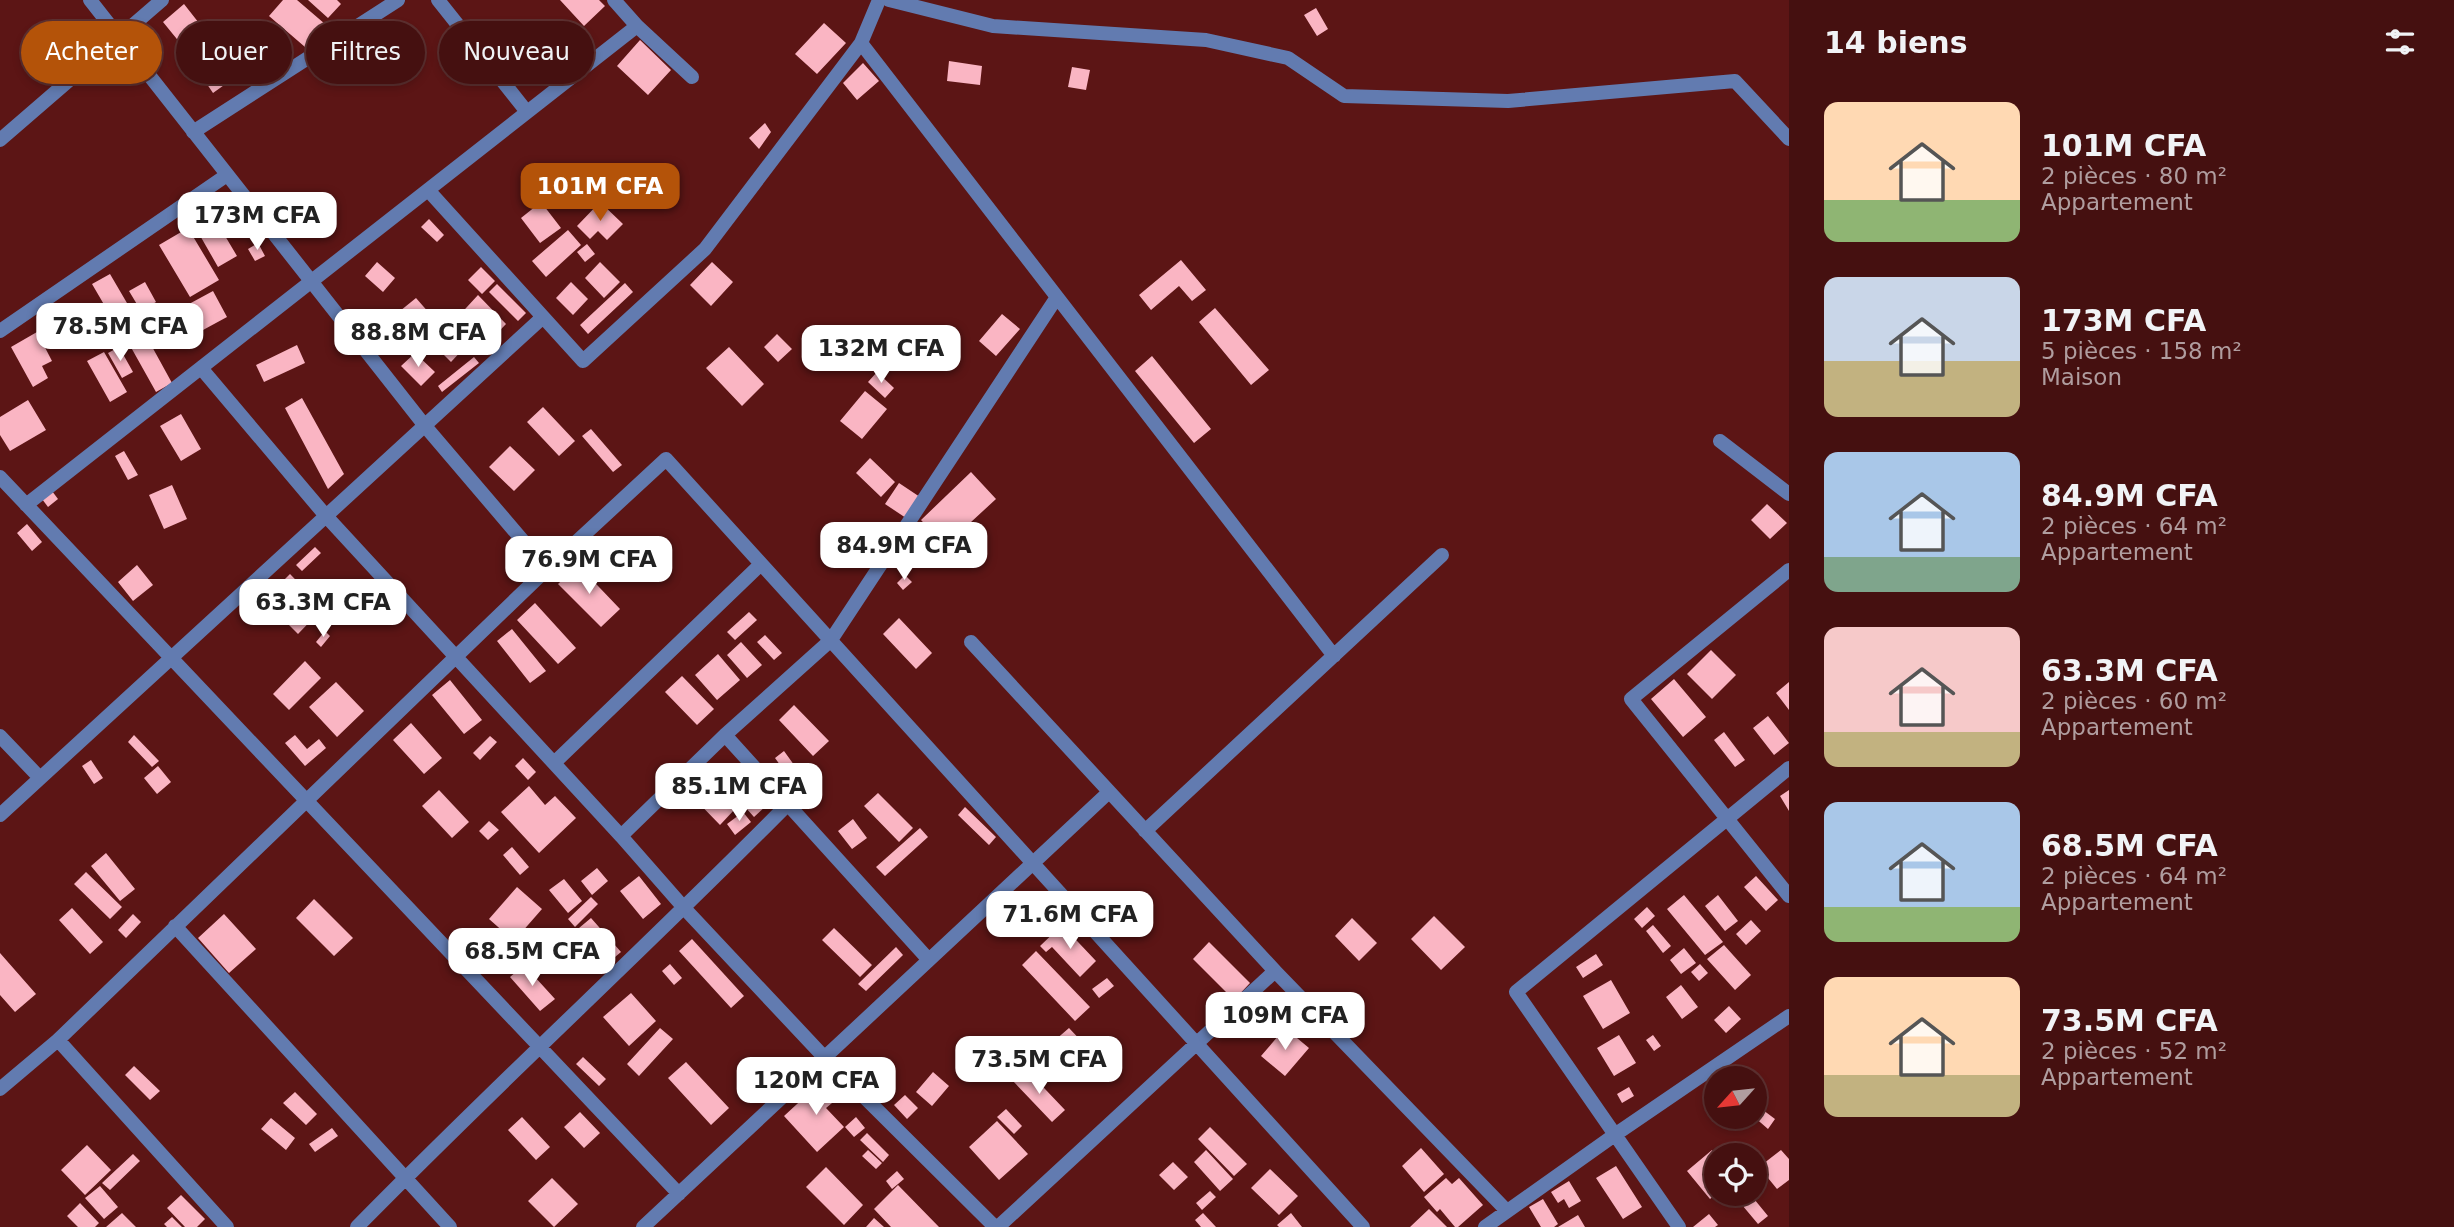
<!DOCTYPE html>
<html lang="fr">
<meta charset="utf-8">
<style>
body{margin:0;font-family:"DejaVu Sans",sans-serif;background:#4f1e1e;color:#f1f3f6;height:100vh;display:flex;flex-direction:column;font-size:26px;white-space:nowrap}
*{box-sizing:border-box;margin:0}
p{font-size:23px;color:#b09d9f}
.icon{flex:none;width:38px;height:38px;fill:none;stroke:currentColor;stroke-width:2;stroke-linecap:round;stroke-linejoin:round}
.map{position:relative;flex:1;overflow:hidden}
.side{display:flex;flex-direction:column;background:#451010;width:665px}
.side>*{flex:none}
.top-card{position:absolute;left:21px;top:21px;width:665px;height:63px;display:flex;gap:14px}
.needle{width:46px;rotate:243deg}
.controls{position:absolute;left:1704px;top:1066px;display:grid;gap:14px}
.controls a{display:grid;place-items:center;width:63px;height:63px;border-radius:50%;background:#451010;box-shadow:0 4px 10px #0003,0 0 0 2px #5d3030;font-size:35px}
.price{position:absolute;translate:-50% -60px;padding:0 16px;border-radius:14px;background:#fff;color:#222;font-size:23px;line-height:46px;filter:drop-shadow(0 2px 4px #0008)}
.price::after{content:'';position:absolute;left:50%;top:42px;width:21px;height:16px;margin-left:-10px;background:inherit;clip-path:polygon(0 0,100% 0,50% 100%)}
.price.active{background:#b45309;color:#fff}
ul{padding:0;list-style:none}
li{display:flex;align-items:center;gap:21px;height:175px;padding:0 35px}
li span{display:grid;place-items:center;flex:none;width:196px;height:140px;border-radius:14px;color:#555}
li>.icon{margin-inline-start:auto}
span .icon{width:84px;height:84px;fill:#fffc;stroke-width:1}
li b{font-size:30px}
h2{display:flex;justify-content:space-between;align-items:center;height:84px;padding:0 35px;font-size:30px}
.tag{padding:0 24px;border-radius:32px;background:#451010;box-shadow:0 4px 10px #0003,0 0 0 2px #5d3030;font-size:24px;line-height:63px}
.tag.active{background:#b45309;color:#fff}
main{display:flex;flex:1;min-height:0}
.map>svg:first-child{display:block}
.building{fill:#fab5c3}
.lines{fill:none;stroke-linecap:round;stroke-linejoin:round}
.street{stroke:#627bb0;stroke-width:14}
</style>
<main>
<div class="map">
<svg width="1789" height="1227" viewBox="0 0 1789 1227">
<rect width="100%" height="100%" fill="#5c1515"/>
<!-- building -->
<path class="building" d="M283,0H297L325,24L305,47L269,16Z
M308,0H337L341,4L328,18Z
M560,0H599L605,6L584,26Z
M184,4L206,32L185,49L163,22Z
M1316,8L1328,29L1317,36L1304,15Z
M824,23L846,43L817,74L795,54Z
M219,40L241,73L213,93L190,59Z
M640,40L671,70L648,95L617,66Z
M949,61L982,66L980,85L947,81Z
M863,63L879,81L857,100L843,83Z
M1072,67L1090,70L1086,90L1068,87Z
M765,123L771,132L759,149L749,138Z
M541,202L561,228L540,243L521,218Z
M600,202L623,224L607,240L598,231L590,239L577,226Z
M212,214L237,256L218,267L194,225Z
M429,219L444,235L437,242L421,227Z
M188,228L219,280L190,297L159,245Z
M568,230L581,245L546,277L532,261Z
M258,243L265,256L255,261L248,249Z
M587,244L595,254L585,262L577,252Z
M1181,260L1206,290L1192,301L1179,286L1151,310L1139,295Z
M377,262L395,278L383,292L365,276Z
M600,262L620,282L604,298L585,278Z
M712,262L733,282L711,306L690,285Z
M481,267L495,281L482,294L468,280Z
M110,274L141,327L123,337L92,284Z
M145,282L156,302L141,311L129,291Z
M571,282L588,299L573,315L556,298Z
M625,283L633,292L588,334L580,325Z
M497,284L526,313L518,321L489,292Z
M213,291L227,317L203,330L189,304Z
M478,295L506,324L483,348L455,320Z
M416,298L430,314L414,327L400,311Z
M1215,308L1269,370L1251,385L1199,322Z
M1002,314L1020,329L996,356L979,341Z
M445,329L464,348L451,362L431,342Z
M37,332L52,361L42,366L48,378L33,387L11,347Z
M144,332L172,383L156,392L128,342Z
M777,334L792,349L778,362L764,347Z
M297,345L305,363L264,382L256,365Z
M119,347L133,372L122,378L108,353Z
M729,347L764,384L742,406L706,368Z
M104,352L127,392L110,402L87,361Z
M415,353L435,372L421,386L401,366Z
M1152,356L1211,429L1194,443L1135,371Z
M474,357L479,363L442,392L438,386Z
M877,372L894,388L885,398L868,382Z
M865,391L887,409L862,439L840,421Z
M302,398L344,474L328,489L285,408Z
M28,400L46,430L10,451L0,435V417Z
M543,407L575,441L559,456L527,422Z
M181,414L201,449L181,461L160,426Z
M591,429L622,465L613,472L582,436Z
M510,446L535,470L514,491L489,467Z
M124,451L138,475L128,480L115,456Z
M870,458L895,482L881,497L856,473Z
M971,472L996,499L945,546L921,520Z
M899,483L920,497L906,518L885,504Z
M172,485L187,519L164,529L149,495Z
M52,491L58,499L48,507L42,499Z
M1767,504L1787,523L1770,539L1751,520Z
M27,524L42,542L32,551L17,533Z
M315,547L321,553L302,571L296,565Z
M137,565L153,585L133,601L118,582Z
M578,565L620,609L601,627L558,584Z
M290,574L323,608L298,634L264,600Z
M905,575L912,582L903,590L897,583Z
M364,591L372,598L363,607L355,601Z
M535,603L576,648L558,664L517,620Z
M749,612L757,620L735,640L727,632Z
M899,618L932,653L916,669L883,634Z
M512,629L546,671L530,683L497,641Z
M325,631L330,636L321,647L316,642Z
M765,635L782,653L774,660L757,642Z
M741,642L762,665L747,678L727,655Z
M1711,650L1736,675L1712,699L1687,674Z
M718,654L740,680L717,700L695,675Z
M305,661L321,678L289,710L273,694Z
M682,676L714,709L697,725L665,692Z
M1674,679L1706,717L1683,737L1651,699Z
M450,680L482,720L464,734L432,695Z
M336,682L364,711L337,737L309,707Z
M1789,682V710L1776,693Z
M794,705L829,741L813,756L779,720Z
M1768,716L1789,743L1774,755L1753,728Z
M411,723L442,758L424,774L393,740Z
M1724,732L1745,760L1735,767L1714,740Z
M134,735L159,761L152,767L128,742Z
M295,735L307,749L319,739L326,748L305,766L285,743Z
M490,736L497,742L480,760L473,753Z
M784,751L797,769L788,776L775,758Z
M523,758L536,772L528,780L515,766Z
M91,760L103,778L94,784L82,766Z
M158,766L171,782L157,794L144,778Z
M736,766L769,803L754,817L721,780Z
M701,776L735,809L720,825L687,791Z
M529,786L545,805L555,796L576,818L539,853L501,812Z
M439,790L469,822L452,838L422,806Z
M1789,790V811L1780,796Z
M878,793L913,828L899,842L864,806Z
M965,807L996,837L989,845L958,815Z
M743,812L751,822L735,835L727,824Z
M853,819L867,838L852,849L838,831Z
M489,821L499,830L488,840L479,831Z
M920,828L928,837L885,876L876,867Z
M512,847L529,867L520,875L503,855Z
M106,853L135,889L120,901L91,866Z
M597,868L608,881L592,895L581,881Z
M86,872L122,907L110,919L74,884Z
M639,876L661,904L643,919L620,891Z
M1756,876L1778,900L1766,911L1744,887Z
M564,879L582,901L568,913L549,890Z
M517,887L542,909L514,941L489,919Z
M1684,895L1723,942L1705,955L1667,909Z
M1718,895L1738,921L1725,931L1705,906Z
M591,897L598,904L575,927L568,919Z
M314,899L353,938L334,956L296,918Z
M1647,907L1655,916L1642,928L1634,919Z
M72,908L103,942L90,954L59,920Z
M133,914L141,922L126,938L118,930Z
M224,914L256,949L229,973L198,938Z
M1434,916L1465,947L1441,970L1411,939Z
M591,918L621,952L609,962L579,928Z
M1352,918L1377,943L1359,961L1335,936Z
M1751,920L1761,931L1746,945L1736,934Z
M1062,925L1096,961L1080,977L1052,947L1046,952L1040,946Z
M1653,925L1671,946L1663,953L1646,931Z
M834,928L872,965L860,977L822,940Z
M692,939L744,996L731,1008L679,951Z
M1209,942L1250,983L1234,1000L1193,959Z
M1724,945L1751,975L1735,990L1707,959Z
M896,947L903,955L866,991L858,984Z
M1684,948L1696,963L1681,974L1670,960Z
M1036,951L1090,1007L1075,1021L1022,965Z
M0,953L36,994L15,1012L0,995Z
M1596,954L1603,965L1583,978L1576,967Z
M670,964L682,978L674,985L662,971Z
M1700,964L1708,973L1699,981L1691,972Z
M524,965L555,999L540,1011L510,977Z
M1107,978L1114,986L1099,998L1092,989Z
M1611,980L1630,1013L1603,1029L1583,996Z
M1681,985L1698,1007L1682,1019L1666,997Z
M631,993L656,1021L629,1046L603,1017Z
M1729,1006L1741,1019L1726,1033L1714,1020Z
M660,1028L673,1039L639,1076L627,1064Z
M1069,1028L1102,1063L1087,1077L1054,1041Z
M1285,1028L1309,1048L1285,1076L1261,1056Z
M1619,1035L1636,1063L1614,1076L1597,1048Z
M1653,1035L1661,1046L1654,1051L1646,1040Z
M583,1057L606,1079L599,1086L576,1064Z
M686,1062L729,1108L711,1125L668,1078Z
M134,1066L160,1091L150,1100L125,1075Z
M1026,1069L1065,1110L1052,1122L1013,1081Z
M933,1072L949,1086L932,1106L916,1092Z
M822,1081L838,1098L826,1108L844,1127L817,1152L784,1116Z
M1629,1087L1634,1096L1622,1103L1617,1094Z
M295,1092L317,1114L306,1125L283,1103Z
M905,1095L918,1108L907,1119L894,1105Z
M1755,1104L1775,1119L1768,1129L1753,1116H1755Z
M1006,1109L1022,1126L1014,1134L997,1117Z
M580,1112L600,1133L584,1148L564,1127Z
M522,1117L550,1147L536,1160L508,1130Z
M856,1117L865,1128L854,1137L845,1127Z
M271,1118L295,1138L286,1150L261,1129Z
M997,1121L1028,1154L999,1180L969,1147Z
M1210,1127L1247,1164L1234,1176L1198,1139Z
M332,1128L338,1136L315,1152L309,1144Z
M867,1133L889,1155L883,1162L860,1140Z
M87,1145L111,1170L85,1195L61,1170Z
M1421,1148L1444,1174L1424,1192L1402,1166Z
M868,1150L882,1163L876,1169L862,1156Z
M1206,1150L1233,1179L1220,1191L1194,1162Z
M1712,1150L1717,1157V1193L1710,1199L1687,1171Z
M1781,1150L1789,1159V1180L1777,1189L1759,1167Z
M133,1154L140,1161L110,1190L102,1183Z
M1173,1162L1188,1177L1174,1190L1159,1175Z
M1616,1166L1642,1207L1623,1219L1596,1178Z
M826,1167L863,1205L844,1225L806,1187Z
M1270,1169L1298,1196L1279,1215L1251,1188Z
M897,1171L904,1179L892,1189L886,1181Z
M552,1178L578,1204L554,1227L528,1201Z
M1446,1178L1452,1184L1459,1178L1483,1205L1458,1227H1455L1440,1209L1437,1212L1424,1197Z
M1569,1181L1581,1201L1569,1208L1564,1199L1558,1203L1551,1192Z
M898,1185L939,1227H891L874,1209Z
M100,1186L118,1207L104,1219L85,1198Z
M1210,1191L1216,1197L1202,1210L1196,1203Z
M1744,1194H1750L1768,1216L1758,1224L1737,1199Z
M181,1195L205,1219L197,1227H185L167,1208Z
M1543,1199L1558,1224L1554,1227H1541L1529,1207Z
M80,1203L99,1223L95,1227H78L67,1216Z
M1429,1209L1447,1227H1410Z
M122,1213L136,1227H106Z
M1203,1213L1216,1227H1201L1195,1220Z
M1291,1213L1302,1227H1279L1277,1225Z
M1709,1214L1718,1225L1715,1227H1693Z
M1578,1215L1585,1227H1558Z
M172,1217L182,1227H167L164,1224Z
M874,1218L884,1227H866Z"/>
<g class="lines">
<!-- street -->
<path class="street" d="M90,0L425,426L547,569
M438,0L527,112
M614,0L637,26L692,77
M889,0L993,26L1206,40L1288,58L1344,96L1508,101L1735,81L1789,139
M861,43L1334,656
M193,132L398,0
M0,140L162,0
M428,190L583,361L705,249L861,43L879,0
M0,331L227,175
M201,368L326,516L621,836L685,909L824,1057L995,1227
M1720,441L1789,494
M0,477L679,1194
M26,505L637,26
M1789,570L1631,699L1789,896
M971,642L1275,971L1507,1211
M725,735L929,960
M0,736L40,778
M554,763L761,564
M0,815L543,317
M1145,831L1442,555
M621,836L725,735L831,640L1057,297
M175,926L450,1227
M58,1040L227,1227
M0,1089L58,1040L547,569L666,459L1363,1227
M357,1227C498,1083 647,947 788,804
M643,1227L1109,792
M998,1227L1275,971
M1485,1227L1616,1134L1789,1016
M1679,1227L1516,992L1789,768"/>
</g>
</svg>
<div class="controls">
<a><svg class="needle" viewBox="-14 -14 28 28"><path d="M0-13l5 13h-10z" fill="#e53935"/><path d="M0 13l5-13h-10z" fill="#b09d9f"/></svg></a>
<a><svg class="icon" aria-label="locate" viewBox="0 0 24 24"><circle cx="12" cy="12" r="6"/><path d="M12 2v4M12 18v4M2 12h4M18 12h4"/></svg></a>
</div>
<b class="price active" style="left:600px;top:223px">101M CFA</b>
<b class="price" style="left:257px;top:252px">173M CFA</b>
<b class="price" style="left:120px;top:363px">78.5M CFA</b>
<b class="price" style="left:418px;top:369px">88.8M CFA</b>
<b class="price" style="left:881px;top:385px">132M CFA</b>
<b class="price" style="left:904px;top:582px">84.9M CFA</b>
<b class="price" style="left:589px;top:596px">76.9M CFA</b>
<b class="price" style="left:323px;top:639px">63.3M CFA</b>
<b class="price" style="left:739px;top:823px">85.1M CFA</b>
<b class="price" style="left:1070px;top:951px">71.6M CFA</b>
<b class="price" style="left:532px;top:988px">68.5M CFA</b>
<b class="price" style="left:1285px;top:1052px">109M CFA</b>
<b class="price" style="left:1039px;top:1096px">73.5M CFA</b>
<b class="price" style="left:816px;top:1117px">120M CFA</b>
<div class="top-card">
<a class="tag active">Acheter</a>
<a class="tag">Louer</a>
<a class="tag">Filtres</a>
<a class="tag">Nouveau</a>
</div>
</div>
<section class="side">
<h2>14 biens<svg class="icon" aria-label="filters" viewBox="0 0 24 24"><path d="M4 7h16M4 17h16"/><circle cx="9" cy="7" r="2"/><circle cx="15" cy="17" r="2"/></svg></h2>
<ul>
<li><span style="background:linear-gradient(#ffd9b3 70%,#8fb573 0)"><svg class="icon" aria-label="home" viewBox="0 0 24 24"><path d="M3 11l9-7 9 7M6 9v11h12V9"/></svg></span><div><b>101M CFA</b><p>2 pièces · 80 m²</p><p>Appartement</p></div></li>
<li><span style="background:linear-gradient(#c9d6e8 60%,#c2b280 0)"><svg class="icon" aria-label="home" viewBox="0 0 24 24"><path d="M3 11l9-7 9 7M6 9v11h12V9"/></svg></span><div><b>173M CFA</b><p>5 pièces · 158 m²</p><p>Maison</p></div></li>
<li><span style="background:linear-gradient(#a9c7e8 75%,#7fa58c 0)"><svg class="icon" aria-label="home" viewBox="0 0 24 24"><path d="M3 11l9-7 9 7M6 9v11h12V9"/></svg></span><div><b>84.9M CFA</b><p>2 pièces · 64 m²</p><p>Appartement</p></div></li>
<li><span style="background:linear-gradient(#f6c9c9 75%,#c2b280 0)"><svg class="icon" aria-label="home" viewBox="0 0 24 24"><path d="M3 11l9-7 9 7M6 9v11h12V9"/></svg></span><div><b>63.3M CFA</b><p>2 pièces · 60 m²</p><p>Appartement</p></div></li>
<li><span style="background:linear-gradient(#a9c7e8 75%,#8fb573 0)"><svg class="icon" aria-label="home" viewBox="0 0 24 24"><path d="M3 11l9-7 9 7M6 9v11h12V9"/></svg></span><div><b>68.5M CFA</b><p>2 pièces · 64 m²</p><p>Appartement</p></div></li>
<li><span style="background:linear-gradient(#ffd9b3 70%,#c2b280 0)"><svg class="icon" aria-label="home" viewBox="0 0 24 24"><path d="M3 11l9-7 9 7M6 9v11h12V9"/></svg></span><div><b>73.5M CFA</b><p>2 pièces · 52 m²</p><p>Appartement</p></div></li>
</ul>
</section>
</main>
